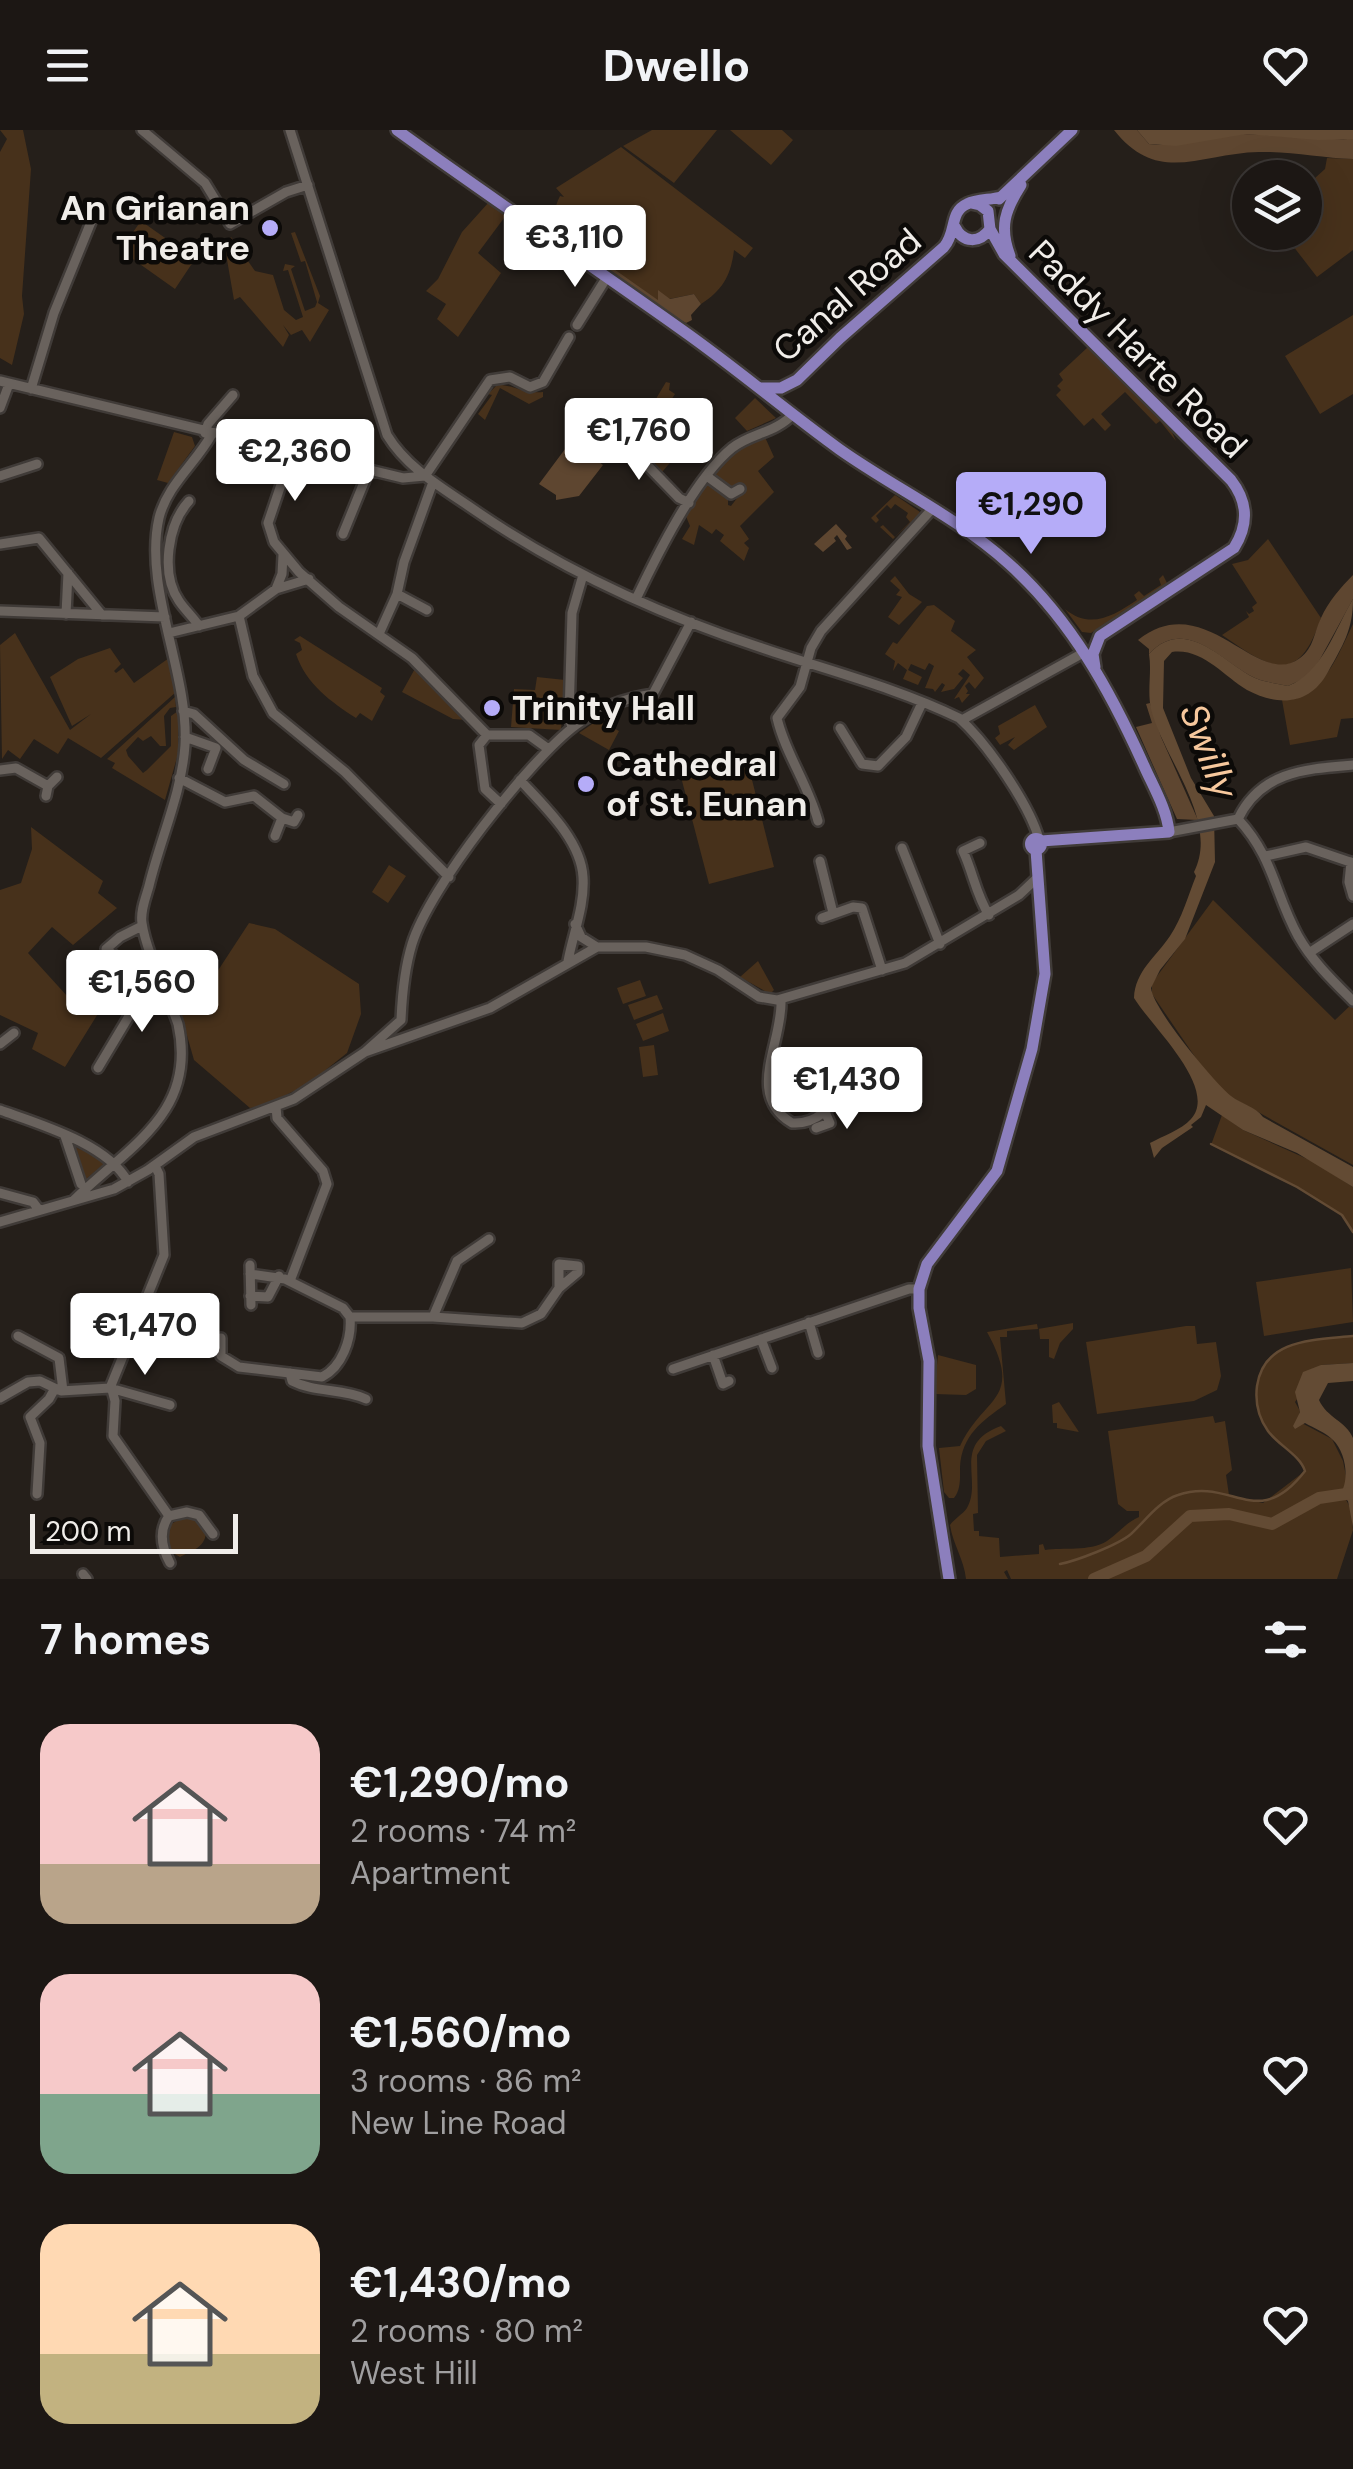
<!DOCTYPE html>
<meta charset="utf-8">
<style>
body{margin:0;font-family:"DM Sans",sans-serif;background:#292422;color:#f1f3f6;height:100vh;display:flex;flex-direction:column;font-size:38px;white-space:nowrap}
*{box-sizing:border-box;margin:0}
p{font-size:32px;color:#a09fa0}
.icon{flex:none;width:55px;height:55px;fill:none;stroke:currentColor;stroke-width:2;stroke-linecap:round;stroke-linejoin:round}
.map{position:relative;height:1449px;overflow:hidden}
.sheet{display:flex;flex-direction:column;background:#1c1714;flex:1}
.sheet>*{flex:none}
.buttons{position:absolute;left:1232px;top:30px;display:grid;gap:20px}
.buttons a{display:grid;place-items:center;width:90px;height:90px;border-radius:50%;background:#1c1714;box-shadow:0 10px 40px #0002,0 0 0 2px #3a3634;font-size:50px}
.scale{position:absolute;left:30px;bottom:25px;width:208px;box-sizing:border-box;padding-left:10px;border:5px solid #f0ede9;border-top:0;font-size:28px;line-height:35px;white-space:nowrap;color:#f0ede9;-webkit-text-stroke:8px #0c0a08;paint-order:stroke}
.price{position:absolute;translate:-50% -85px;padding:0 22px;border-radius:10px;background:#fff;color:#222;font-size:32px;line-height:65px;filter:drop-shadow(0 2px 5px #0008)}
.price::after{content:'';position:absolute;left:50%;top:60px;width:30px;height:22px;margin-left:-15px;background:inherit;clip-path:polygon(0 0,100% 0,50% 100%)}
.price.on{background:#b5acf8;color:#111}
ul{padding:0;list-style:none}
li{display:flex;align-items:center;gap:30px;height:250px;padding:0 40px}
li span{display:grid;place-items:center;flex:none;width:280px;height:200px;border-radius:30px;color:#555}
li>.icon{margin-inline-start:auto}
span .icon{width:120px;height:120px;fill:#fffc;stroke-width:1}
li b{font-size:42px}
h2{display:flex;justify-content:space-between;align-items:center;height:120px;padding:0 40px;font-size:42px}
header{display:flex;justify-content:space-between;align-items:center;height:130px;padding:0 40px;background:#1c1714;font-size:45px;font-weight:800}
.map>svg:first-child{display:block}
.green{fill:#47311b}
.forest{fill:#5e4630}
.water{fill:#634b34}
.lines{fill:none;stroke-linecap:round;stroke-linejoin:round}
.stream{stroke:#634b34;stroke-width:2.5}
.river{stroke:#634b34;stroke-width:12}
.minor-casing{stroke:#403b38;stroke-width:14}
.major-casing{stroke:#403b38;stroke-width:16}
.minor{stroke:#69625d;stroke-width:9}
.major{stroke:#8c7fbd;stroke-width:11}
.poi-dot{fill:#b5acf8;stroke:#0c0a08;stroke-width:4}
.labels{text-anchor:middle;stroke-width:9;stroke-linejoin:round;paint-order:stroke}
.poi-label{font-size:35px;font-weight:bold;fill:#f0ede9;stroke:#0c0a08;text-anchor:start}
.street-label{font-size:35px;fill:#f0ede9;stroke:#0c0a08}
.water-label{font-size:38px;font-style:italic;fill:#f7c89d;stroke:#0c0a08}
</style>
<header><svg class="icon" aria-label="menu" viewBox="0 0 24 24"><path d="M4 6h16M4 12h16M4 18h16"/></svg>Dwello<svg class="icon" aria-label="heart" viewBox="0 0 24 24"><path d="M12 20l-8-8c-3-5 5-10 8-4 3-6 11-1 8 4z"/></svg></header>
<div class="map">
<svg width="1353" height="1449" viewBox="0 0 1353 1449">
<rect width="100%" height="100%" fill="#251f1a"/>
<!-- green -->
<path class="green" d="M0,0H23L31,39L22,166L24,184L12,235L0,228V22L7,9Z
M652,0H717L674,53L623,16Z
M730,0H782L793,10L771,35Z
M621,17L753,118L745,128L734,120C731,145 723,160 701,174L694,164L669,169L658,161L659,171L563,103C553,91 553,79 560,66L564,67L556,58Z
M1327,28L1353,29V120L1317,147L1283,103L1305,102V57L1325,39Z
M489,72L507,84L478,123L501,143L458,207L437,189L446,174L426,161L438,149L462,102Z
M141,91L195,129L175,159L120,120Z
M295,102L320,166L318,173L329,180L310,212L302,200L291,205L283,195L289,205L283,217L240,167L234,170L225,118L231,107L255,141L273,145L284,180L296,190L303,187L288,140L283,141L285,134L295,136L291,139L305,181L315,177L317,172L305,131L301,132L291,103Z
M1353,185V264L1320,284L1285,226Z
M1088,217L1172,302L1176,311L1160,291L1156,294L1125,262L1101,284L1111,295L1105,301L1093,288L1084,296L1056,265L1061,260L1057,256L1063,250L1059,244Z
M666,252L670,253L669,260L675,264L648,306L644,305L641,310L646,315L641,321L626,307L623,300L632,309Z
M497,255C512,254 522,264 543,262V267L529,274L500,258L485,290L478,284L492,265L488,264Z
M755,268L776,288L747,301L735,288Z
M685,270L704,294L662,342L649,326Z
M174,302L192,307L195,316L168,353L157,350Z
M764,305L774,327L758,341L774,362L740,396L749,409L744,413L749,418L744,431L720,411L724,405L716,399L712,404L699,395L694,415L682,409L690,396L685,384L705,355L712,354L728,366V375L731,376L744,359L739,354L730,360L715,345L734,320Z
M895,365L920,382L919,385L893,409L880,397L883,395L895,407L910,392L906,387L908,383L895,374L891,379L887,375L876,386L879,390L876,393L871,388Z
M1268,409L1321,488C1298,557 1271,539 1222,505L1249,487L1246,481L1249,484L1254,481L1252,477L1257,473L1232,434L1248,430Z
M1163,445L1167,453L1091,503L1082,502L1065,479C1090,500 1113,486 1137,470L1134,465L1139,461L1144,466L1161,455L1159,449Z
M895,446L909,464L922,472L899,495L888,487L902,467L896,465L900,460L890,451Z
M934,475L955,491L951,501L976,520L967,527L984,548L975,559L969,552L965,556L968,561L966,564H970L962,573L959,567L954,569L970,545L963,539L958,544L963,548L954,559L941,562L945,555L942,553L935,562L933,559L925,558L934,536L929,533L925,540L911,534L908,540L922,547L918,555L903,549L907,540L898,533L893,541L895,531L885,524L893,512L897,514L927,476Z
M1353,494V588L1341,589L1337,607L1290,615L1282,570C1321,572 1339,523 1353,494Z
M15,503L70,600L91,584L72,596L50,547L78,529L110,518L121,534L114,541L116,543L123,538L134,553L169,528L176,562L101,628L68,608L58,624L34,609L20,629L8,620L2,629L0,515Z
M300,506L382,558L380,562L385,566L372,591L360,583L356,588C331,572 306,554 296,524L302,520L300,513L294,510Z
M417,535L469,587L466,590L453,589L402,562Z
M537,547L565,550L561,600L511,597L514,559L535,560Z
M175,567L176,577L170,578L164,586L166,616H160L151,606L143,611L138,607L126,620L128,626L143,643L147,640L171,616V586L178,581V624L165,670L112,638L115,633L107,629Z
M1035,575L1047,597L1014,620L1008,615L1015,607L1000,615L995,608L1000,604L998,596Z
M598,590L619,601L609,620L579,603Z
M747,630L774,737L709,754L681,647Z
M31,697L103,751L98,763L117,778L73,815L52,797L28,823L68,867L99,882L65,937L32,919L38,903L0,885V760L21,753L32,719Z
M389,735L406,746L388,773L372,762Z
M1213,770L1335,890L1353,873V1035L1224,963L1204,940L1152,864V853Z
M249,793L275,799L359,854L361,884L347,923L308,954L264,976L250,978L194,930L178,874L217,842Z
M758,831L774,860L770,864L740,847Z
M640,850L646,866L623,874L617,858Z
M657,865L663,879L634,890L628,875Z
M663,883L669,901L643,911L636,894Z
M654,915L658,945L643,947L639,917Z
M1222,985L1243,1000L1314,1032L1353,1057V1102L1342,1085L1297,1057L1211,1015Z
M73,1016L105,1030V1033L85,1050Z
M1351,1138L1353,1192L1264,1206L1256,1152Z
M1073,1193V1199L1060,1213L1054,1229L1049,1227V1209H1040L1039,1199L1007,1201V1207H1000L1006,1274C982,1291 962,1305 960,1337C960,1349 961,1359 954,1368H949L944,1362L939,1318L960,1316C983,1266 1025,1271 987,1202L1037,1194L1038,1199Z
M1186,1196H1195L1197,1214L1216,1212L1221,1246L1217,1260L1194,1271L1097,1284L1086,1212Z
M1353,1206V1233L1321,1235L1295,1272L1300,1281L1298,1291L1332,1309L1343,1331L1347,1351L1344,1365L1351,1380L1353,1400L1337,1449H1011L1007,1440L1004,1442L1008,1449H966C964,1429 953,1415 950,1395C955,1388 962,1385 967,1378C983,1350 951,1314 1001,1296L1006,1301L986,1311L977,1325L978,1383L973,1384L974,1401H979V1406L999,1408L1000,1427L1039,1424V1415L1043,1414L1045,1420C1063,1417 1089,1422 1107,1411C1119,1403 1125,1393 1139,1387V1381H1127L1118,1374L1108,1301L1213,1286L1215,1293L1225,1291L1232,1340L1226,1345L1229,1365L1263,1373L1305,1341C1300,1324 1278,1315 1268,1301C1258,1287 1255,1272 1257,1256C1264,1208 1315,1209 1353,1206Z
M938,1225L976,1235V1259L966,1265L934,1264Z
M1059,1272L1079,1302L1057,1298V1293H1053L1052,1275Z
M182,1388L197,1389L206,1401C206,1417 193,1420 180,1427L168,1420L166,1407L171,1394Z"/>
<!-- forest -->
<path class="forest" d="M1114,0H1137L1149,14C1184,19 1210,4 1243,4C1280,5 1316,10 1353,9V29C1322,28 1290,21 1259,22C1201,23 1158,56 1114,0Z
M554,76L555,94L563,103L658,170V160L670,169L694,164L701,174L691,185L692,190L686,193L680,190L544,95Z
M571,311L603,335L579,366L556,370V365L539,354Z
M836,394L847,406L845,409L852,418L847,420L837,405L834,408L836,411L823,422L814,414Z
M1353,445V469L1319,531L1307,547L1288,556C1275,553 1261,552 1249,545C1218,527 1183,487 1149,524V519L1138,510C1206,456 1257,561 1300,528C1314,518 1314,502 1321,488C1328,472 1341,457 1353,445Z
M1150,573L1161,607L1198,690L1177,689L1136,597L1152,593L1146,574Z"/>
<!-- water -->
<path class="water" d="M1137,0H1353V9L1318,10L1246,4L1176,16L1149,14Z
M1353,469C1353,500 1343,515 1328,542C1310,575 1279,577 1247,560C1223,546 1203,518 1172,522L1164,531L1163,578L1191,648L1214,686L1215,732L1185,809L1160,840L1151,858C1153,879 1213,951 1231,966C1241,974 1255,976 1263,987L1353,1037V1057L1297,1023L1243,1000L1206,975L1201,987L1191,995L1193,997L1162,1018L1154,1028L1150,1013C1163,1006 1181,1000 1191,989C1219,958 1151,896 1134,868C1135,841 1156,827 1170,806C1182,788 1188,766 1196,746L1194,742C1220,691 1163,628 1151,579C1147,560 1152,542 1149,524C1183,487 1219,527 1249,545C1261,552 1275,553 1288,556C1322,543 1335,499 1353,469Z
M1353,1233V1251L1328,1253L1319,1270C1327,1288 1346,1291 1353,1308V1397L1348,1371L1340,1364C1350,1351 1346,1322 1333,1310C1326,1303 1314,1298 1305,1293L1295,1299L1293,1296L1300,1282L1295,1262L1303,1242L1321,1235Z"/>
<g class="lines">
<!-- stream -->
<path class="stream" d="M1211,1014L1297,1057L1342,1085L1353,1102
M1060,1434C1076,1431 1118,1415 1131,1404C1145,1391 1159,1371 1178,1365C1232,1346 1257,1403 1305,1341C1300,1325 1278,1315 1268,1301C1258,1287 1255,1272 1257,1256C1264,1208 1315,1210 1353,1206"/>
<!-- river -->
<path class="river" d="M1094,1449L1146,1426L1190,1386L1229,1384L1272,1394L1319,1368L1353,1363"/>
<defs>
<path id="minor" d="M142,0L205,53L230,94L286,62L308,55
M290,0L387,305C407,338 441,357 473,379C560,439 658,484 759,517C826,540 895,557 959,588C987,613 1029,674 1039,709
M577,195L607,147
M0,251L403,348L425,346
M31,259L54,183L91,92
M0,278L9,254
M614,301L679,368L689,373
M205,303L208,294L233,265
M300,325L288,334L268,393L274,412L299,442L339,477L412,528L487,605
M0,346L37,334
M425,346L490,250L510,247L530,257L543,252L569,207
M708,347L731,364L740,359
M189,371C168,394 160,443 179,471C185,480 193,487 199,496
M343,404L369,340
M0,414L39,408L102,485
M276,459L282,444L283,425
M397,464L427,480
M636,469C657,425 695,348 732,318C751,303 776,303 793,284
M0,481L165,487
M66,484L68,443
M239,486L253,546L273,583L345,642L449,747
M169,503L239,486L276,459L309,449
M379,504L397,464L404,432L433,352
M183,581L194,584L244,630L284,654
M962,590L1083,523
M572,598L569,586L572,483L583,445
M840,598L862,634L878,636L906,607L922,573
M487,605L479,615L485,659L501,674
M487,605H529L547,618
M185,607L216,618L208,639
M0,640L16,638L48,656
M179,648L225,672L254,666L282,688L275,706
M520,650C544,676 581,710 583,747C585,775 573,804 568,831
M46,666L48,656L57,647
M282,688L294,692L298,685
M1238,689C1274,728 1274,762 1298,806C1312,831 1333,851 1353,871
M1238,689C1261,641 1306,639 1353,635
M818,691C808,654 785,623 777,588L800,557L811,518L821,501L933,378
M1169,702L1238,689
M980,713L963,721C973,742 976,765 989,785
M902,718L940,814
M1266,726L1306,717L1353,733
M820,731L833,783
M1351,732L1349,752L1353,766
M822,788L853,777L862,778L882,840
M575,794L581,807L597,817H646L685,825L718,840L759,867L777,870L905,833L1019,765L1037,748
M142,796L120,807L106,819L139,845L157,836
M1309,823L1353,794
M781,870C783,912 745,965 792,993C819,995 834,973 850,953
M401,890C402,866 405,837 412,814C429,758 529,630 576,595C600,577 625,568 653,564L691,492
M401,890L365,922L490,878L597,817
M0,914L14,903
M98,938L153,846L160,843
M276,977L277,988L323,1041L327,1054L290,1151
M0,980C39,994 108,1014 128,1052
M816,998L830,993L825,982
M65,1006L81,1054
M0,1063L33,1072L39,1080
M74,1070C127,1017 198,984 178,894C168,865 146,822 142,793C140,781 146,767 149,756C160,710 182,662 185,615C189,543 143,458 159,388C167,355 196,333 212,304
M0,1092L114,1059L148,1040L194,1007L294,969L365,922
M250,1135L251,1175
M250,1166L268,1167L279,1146
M350,1187H433L522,1193L541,1184L559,1158L578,1142V1136L559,1134V1158
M433,1187L457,1131L489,1109
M809,1192L818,1223
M18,1206L59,1228L63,1261
M221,1208V1226L239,1237L322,1247C342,1237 352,1209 350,1187L343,1178L285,1149L250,1144
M761,1209L772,1238
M713,1225L723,1254L729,1251
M673,1239L909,1159H919
M290,1243L292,1251C315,1263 342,1258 366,1269
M110,1258L164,1125L159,1044L155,1036
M112,1260L115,1271L113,1306L169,1386
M0,1268L28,1252L40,1251L61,1261L110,1258L170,1275
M37,1364L40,1313L30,1287L49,1269L54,1260
M170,1433C162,1418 158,1401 169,1386L187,1382L199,1385L213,1404
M83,1444L87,1449"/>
<path id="major" d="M397,0C491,68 588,133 682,200C736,238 785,280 839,319C894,358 957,387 1008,433C1071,489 1111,562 1145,638C1154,658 1167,680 1169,702L1041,711
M999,69L1072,0
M971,73L980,75L988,81L990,99L1004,124L1231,350C1248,372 1249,394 1234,418L1100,506L1093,524L1095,537
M955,97C963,113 979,114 990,99
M1010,126C999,97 1005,80 1021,55
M761,258H781L797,250L840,208L944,117C957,102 949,82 967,74C977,69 990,70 1001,67
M1030.5 714a5.5 5.5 0 1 1 11 0a5.5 5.5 0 1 1-11 0Z
M949,1449L928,1316L929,1231L919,1178V1159L927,1134L997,1041L1032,919L1045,844L1036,720"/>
</defs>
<!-- minor casing -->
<use href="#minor" class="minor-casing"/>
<!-- major casing -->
<use href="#major" class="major-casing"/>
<!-- minor -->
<use href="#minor" class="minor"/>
<!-- major -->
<use href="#major" class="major"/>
</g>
<!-- markers -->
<g class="poi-dot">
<circle cx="270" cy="98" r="10"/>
<circle cx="492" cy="578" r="10"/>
<circle cx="586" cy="654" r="10"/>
</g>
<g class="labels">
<!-- poi labels -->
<g class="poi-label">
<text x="250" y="90" text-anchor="end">An Grianan<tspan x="250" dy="40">Theatre</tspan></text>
<text x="512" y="590">Trinity Hall</text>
<text x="606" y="646">Cathedral<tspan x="606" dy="40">of St. Eunan</tspan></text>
</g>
<!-- street labels -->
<g class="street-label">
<text transform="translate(847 165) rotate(-41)" y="12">Canal Road</text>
<text transform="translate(1138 219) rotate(45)" y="12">Paddy Harte Road</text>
</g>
<!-- water labels -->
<g class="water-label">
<text transform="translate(1209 621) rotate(69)" y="13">Swilly</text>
</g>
</g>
</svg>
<div class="buttons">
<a><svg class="icon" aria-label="layers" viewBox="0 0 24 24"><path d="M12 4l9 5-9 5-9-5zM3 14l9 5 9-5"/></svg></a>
</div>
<div class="scale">200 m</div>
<b class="price" style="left:575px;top:160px">€3,110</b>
<b class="price" style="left:639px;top:353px">€1,760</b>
<b class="price" style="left:295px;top:374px">€2,360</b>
<b class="price on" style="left:1031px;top:427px">€1,290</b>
<b class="price" style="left:142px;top:905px">€1,560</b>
<b class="price" style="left:847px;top:1002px">€1,430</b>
<b class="price" style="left:145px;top:1248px">€1,470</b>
</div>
<section class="sheet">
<h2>7 homes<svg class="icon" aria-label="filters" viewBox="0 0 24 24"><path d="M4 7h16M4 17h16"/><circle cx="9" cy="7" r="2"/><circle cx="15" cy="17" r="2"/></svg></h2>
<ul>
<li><span style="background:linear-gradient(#f6c9c9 70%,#b9a48a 0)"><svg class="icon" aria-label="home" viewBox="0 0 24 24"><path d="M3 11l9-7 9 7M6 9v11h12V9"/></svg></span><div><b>€1,290/mo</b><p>2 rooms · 74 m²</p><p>Apartment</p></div><svg class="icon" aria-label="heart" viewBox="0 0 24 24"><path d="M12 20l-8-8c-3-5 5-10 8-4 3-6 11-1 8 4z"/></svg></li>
<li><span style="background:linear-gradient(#f6c9c9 60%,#7fa58c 0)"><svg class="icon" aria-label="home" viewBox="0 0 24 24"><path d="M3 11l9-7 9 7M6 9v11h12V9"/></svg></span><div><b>€1,560/mo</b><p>3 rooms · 86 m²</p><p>New Line Road</p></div><svg class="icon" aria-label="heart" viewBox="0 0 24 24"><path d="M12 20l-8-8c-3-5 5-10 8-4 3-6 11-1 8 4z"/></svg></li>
<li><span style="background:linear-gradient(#ffd9b3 65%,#c2b280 0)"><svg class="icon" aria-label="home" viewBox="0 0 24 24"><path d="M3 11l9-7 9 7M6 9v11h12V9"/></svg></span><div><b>€1,430/mo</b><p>2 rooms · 80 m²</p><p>West Hill</p></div><svg class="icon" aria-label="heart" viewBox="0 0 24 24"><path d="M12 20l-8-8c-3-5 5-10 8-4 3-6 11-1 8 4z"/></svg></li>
</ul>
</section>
